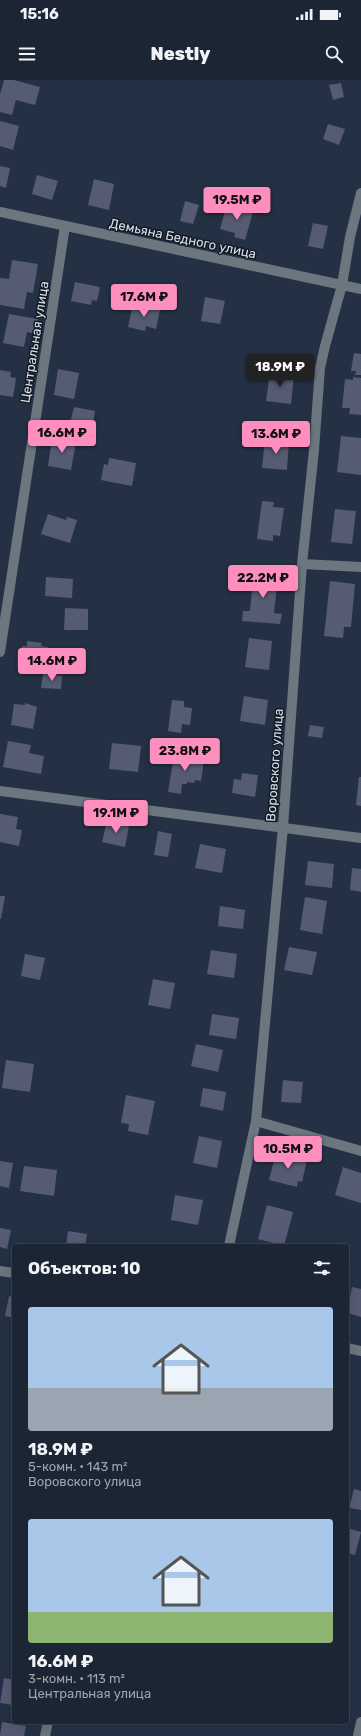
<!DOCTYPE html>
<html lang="ru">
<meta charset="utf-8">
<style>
body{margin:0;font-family:Rubik,sans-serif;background:#242d3c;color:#f1f3f6;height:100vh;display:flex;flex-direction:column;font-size:15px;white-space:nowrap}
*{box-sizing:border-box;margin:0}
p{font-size:13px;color:#a0a5ac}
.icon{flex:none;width:22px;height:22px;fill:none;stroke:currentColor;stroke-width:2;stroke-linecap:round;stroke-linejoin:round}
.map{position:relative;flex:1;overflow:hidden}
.side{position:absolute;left:12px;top:1164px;width:337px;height:480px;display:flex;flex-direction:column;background:#1b2534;border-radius:4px;box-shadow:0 4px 16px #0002,0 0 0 1px #39424f}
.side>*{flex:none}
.price{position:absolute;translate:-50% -34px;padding:0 9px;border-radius:4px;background:#fd8ebe;color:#111;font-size:13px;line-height:26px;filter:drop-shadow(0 1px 2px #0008)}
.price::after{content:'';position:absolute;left:50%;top:24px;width:12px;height:9px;margin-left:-6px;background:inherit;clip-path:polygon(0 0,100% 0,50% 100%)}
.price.on{background:#222;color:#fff}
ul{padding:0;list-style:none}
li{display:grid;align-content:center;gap:8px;height:212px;padding:0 16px}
li span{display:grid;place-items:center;height:124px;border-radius:4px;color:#555}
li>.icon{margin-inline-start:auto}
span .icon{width:72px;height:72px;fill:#fffc;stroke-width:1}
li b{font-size:17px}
h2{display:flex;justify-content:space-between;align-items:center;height:48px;padding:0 16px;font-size:17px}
.status{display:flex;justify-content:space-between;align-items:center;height:28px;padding:0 20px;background:#1b2534;direction:ltr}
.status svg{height:11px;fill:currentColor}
header{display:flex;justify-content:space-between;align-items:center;height:52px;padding:0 16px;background:#1b2534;font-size:18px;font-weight:800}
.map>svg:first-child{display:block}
.building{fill:#565b74}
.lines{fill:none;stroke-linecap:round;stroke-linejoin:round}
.minor{stroke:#6b767e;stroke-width:10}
.labels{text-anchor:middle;stroke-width:3;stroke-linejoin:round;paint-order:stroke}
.street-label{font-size:13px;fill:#d7e0ed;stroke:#131922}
</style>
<div class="status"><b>15:16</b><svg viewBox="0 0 49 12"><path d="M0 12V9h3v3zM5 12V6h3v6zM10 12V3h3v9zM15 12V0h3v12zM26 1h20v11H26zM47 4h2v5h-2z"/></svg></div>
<header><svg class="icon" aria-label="menu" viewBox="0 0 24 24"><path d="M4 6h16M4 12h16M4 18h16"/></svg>Nestly<svg class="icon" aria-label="search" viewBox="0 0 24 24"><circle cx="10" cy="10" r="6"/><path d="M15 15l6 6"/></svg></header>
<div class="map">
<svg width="361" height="1656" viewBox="0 0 361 1656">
<rect width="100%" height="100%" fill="#243145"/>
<!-- building -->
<path class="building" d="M4,0H14L40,7L35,25L16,20L12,35L0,32V14Z
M341,3L344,17L333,20L329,5Z
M0,41L19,46L13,70L0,66Z
M328,44L345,49L339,65L323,59Z
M0,86L10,88L6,108L0,106Z
M37,95L58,101L52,120L32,114Z
M94,99L114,104L109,130L88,125Z
M185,121L199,125L193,144L180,141Z
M227,124L253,132L245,160L234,157L235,153L220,149Z
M313,143L328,146L323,169L308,166Z
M12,180L38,184L33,213L27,212L24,229L0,225V198L9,199Z
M75,202L100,207L97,221L92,220L91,225L71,221Z
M205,217L225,221L220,244L201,241Z
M133,224L160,230L156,249L146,246L145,251L128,247Z
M9,234L38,239L36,254L27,252L24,267L3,263Z
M354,273L361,274V295H355L356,291H351Z
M58,289L79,293L74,319L54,315Z
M0,290L11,292L10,297L16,298L13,317L0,315Z
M270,292L294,295L291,324L266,321Z
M353,297L361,298V335L349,334L350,328H342L345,299L353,300Z
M74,327L95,331L92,348L70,344Z
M341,356L361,358V395L337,392Z
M52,358L76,362L71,390L48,386Z
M265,359L289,361L287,390L262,388Z
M109,378L136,383L132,406L101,400L104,384L108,385Z
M262,421L274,422L273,427L284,428L280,456L273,455V461L257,459Z
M335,429L356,431L352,464L331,462Z
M48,434L66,440L67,437L77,440L70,463L41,454Z
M254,488L269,489V494L278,495L274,533L282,534L280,544L242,541L243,531H250Z
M46,497L73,499L72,518L45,516Z
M330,501L355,504L351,547H344L343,558L324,556Z
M65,528L88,529V550H64Z
M249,558L272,561L269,590L245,587Z
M27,561L42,563L41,566L48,567L46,587L20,585L22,566H27Z
M43,594L62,596L61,609L41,608Z
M244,616L268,620L265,645L240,641Z
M172,620L184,621V627L192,628L190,645L182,644L181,653L168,651Z
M25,623L37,627L33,649L11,645L14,624L25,625Z
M310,645L324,647L322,658L308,656Z
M8,661L31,665L29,673L44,676L41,694L3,687Z
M112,663L141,666L138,692L109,689Z
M188,674L198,675V679L204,680L201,701L195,700L194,703L187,702V704H182L181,714L168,712L174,675L188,677Z
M242,693L258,695L255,717L232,713L234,699L241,700Z
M359,697H361V726L356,725Z
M0,734L18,737L16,749L22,750L19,766L0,762Z
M107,741L129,746L125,767L102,762Z
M158,751L172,754L168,777L154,775Z
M200,764L226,769L222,793L195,788Z
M308,781L334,784L332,808L305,805Z
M352,788L361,789V812L350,810Z
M0,816H5L1,839H0Z
M305,817L327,821L322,854L300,850Z
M220,826L245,830L243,849L218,846Z
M289,867L317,872L312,895L284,890Z
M211,870L237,874L234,898L207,894Z
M25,874L45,878L40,900L21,896Z
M153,899L175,903L170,929L148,925Z
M212,934L239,938L236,959L209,955Z
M196,964L223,970L218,992L191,986Z
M6,980L34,984L30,1012L2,1008Z
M283,1000L303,1002L301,1023L281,1022Z
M203,1008L226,1012L223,1031L200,1026Z
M126,1015L155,1021L148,1055L128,1051L129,1044L121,1043Z
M199,1056L222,1061L217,1088L193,1083Z
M276,1072L307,1080L302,1102L298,1101L297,1107L269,1100Z
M0,1081L13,1083L9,1108L0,1106Z
M24,1086L57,1090L54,1116L20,1111Z
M343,1087L361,1093V1123L335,1115Z
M175,1115L203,1120L198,1145L171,1140Z
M267,1125L293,1132L284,1166L258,1159Z
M0,1148L11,1150L7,1169L0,1167Z
M68,1151L87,1154L85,1166H66Z
M352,1207L361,1209V1237L347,1233Z
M9,1216L14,1217V1238L5,1236Z
M354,1409L361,1411V1430L349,1428Z
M347,1448L361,1452L355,1475L347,1473Z
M4,1598L14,1600V1625L0,1623Z
M2,1642L26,1646L24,1656H0Z"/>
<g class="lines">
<!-- minor -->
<path class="minor" d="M0,132L361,209
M302,484L361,487
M0,572L65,146
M0,711L361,758
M256,1041L361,1071
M229,1166L256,1041L283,747L302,484L314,370L320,288L325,266L342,205L350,157L361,113
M0,1191L14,1193
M347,1268L361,1271
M45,1656L48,1642
M358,1656L361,1642"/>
</g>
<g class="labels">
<!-- street labels -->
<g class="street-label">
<text transform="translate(183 158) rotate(12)" y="5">Демьяна Бедного улица</text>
<text transform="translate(34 262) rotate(-81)" y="5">Центральная улица</text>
<text transform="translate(274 685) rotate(-86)" y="5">Воровского улица</text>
</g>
</g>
</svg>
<b class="price" style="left:237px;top:141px">19.5M ₽</b>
<b class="price" style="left:144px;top:238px">17.6M ₽</b>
<b class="price on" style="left:280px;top:308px">18.9M ₽</b>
<b class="price" style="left:62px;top:374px">16.6M ₽</b>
<b class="price" style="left:276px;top:375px">13.6M ₽</b>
<b class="price" style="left:263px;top:519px">22.2M ₽</b>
<b class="price" style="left:52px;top:602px">14.6M ₽</b>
<b class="price" style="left:185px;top:692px">23.8M ₽</b>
<b class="price" style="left:116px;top:754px">19.1M ₽</b>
<b class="price" style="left:288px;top:1090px">10.5M ₽</b>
<section class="side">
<h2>Объектов: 10<svg class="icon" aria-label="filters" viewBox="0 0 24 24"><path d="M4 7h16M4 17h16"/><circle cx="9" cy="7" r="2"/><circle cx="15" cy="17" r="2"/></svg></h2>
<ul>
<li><span style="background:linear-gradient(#a9c7e8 65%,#9aa5b1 0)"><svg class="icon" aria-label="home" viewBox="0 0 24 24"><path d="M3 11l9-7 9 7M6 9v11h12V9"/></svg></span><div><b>18.9M ₽</b><p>5-комн. · 143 m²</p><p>Воровского улица</p></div></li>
<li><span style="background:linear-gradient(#a9c7e8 75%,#8fb573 0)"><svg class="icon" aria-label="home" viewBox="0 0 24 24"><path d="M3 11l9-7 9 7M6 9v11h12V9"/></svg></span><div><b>16.6M ₽</b><p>3-комн. · 113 m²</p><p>Центральная улица</p></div></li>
</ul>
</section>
</div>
